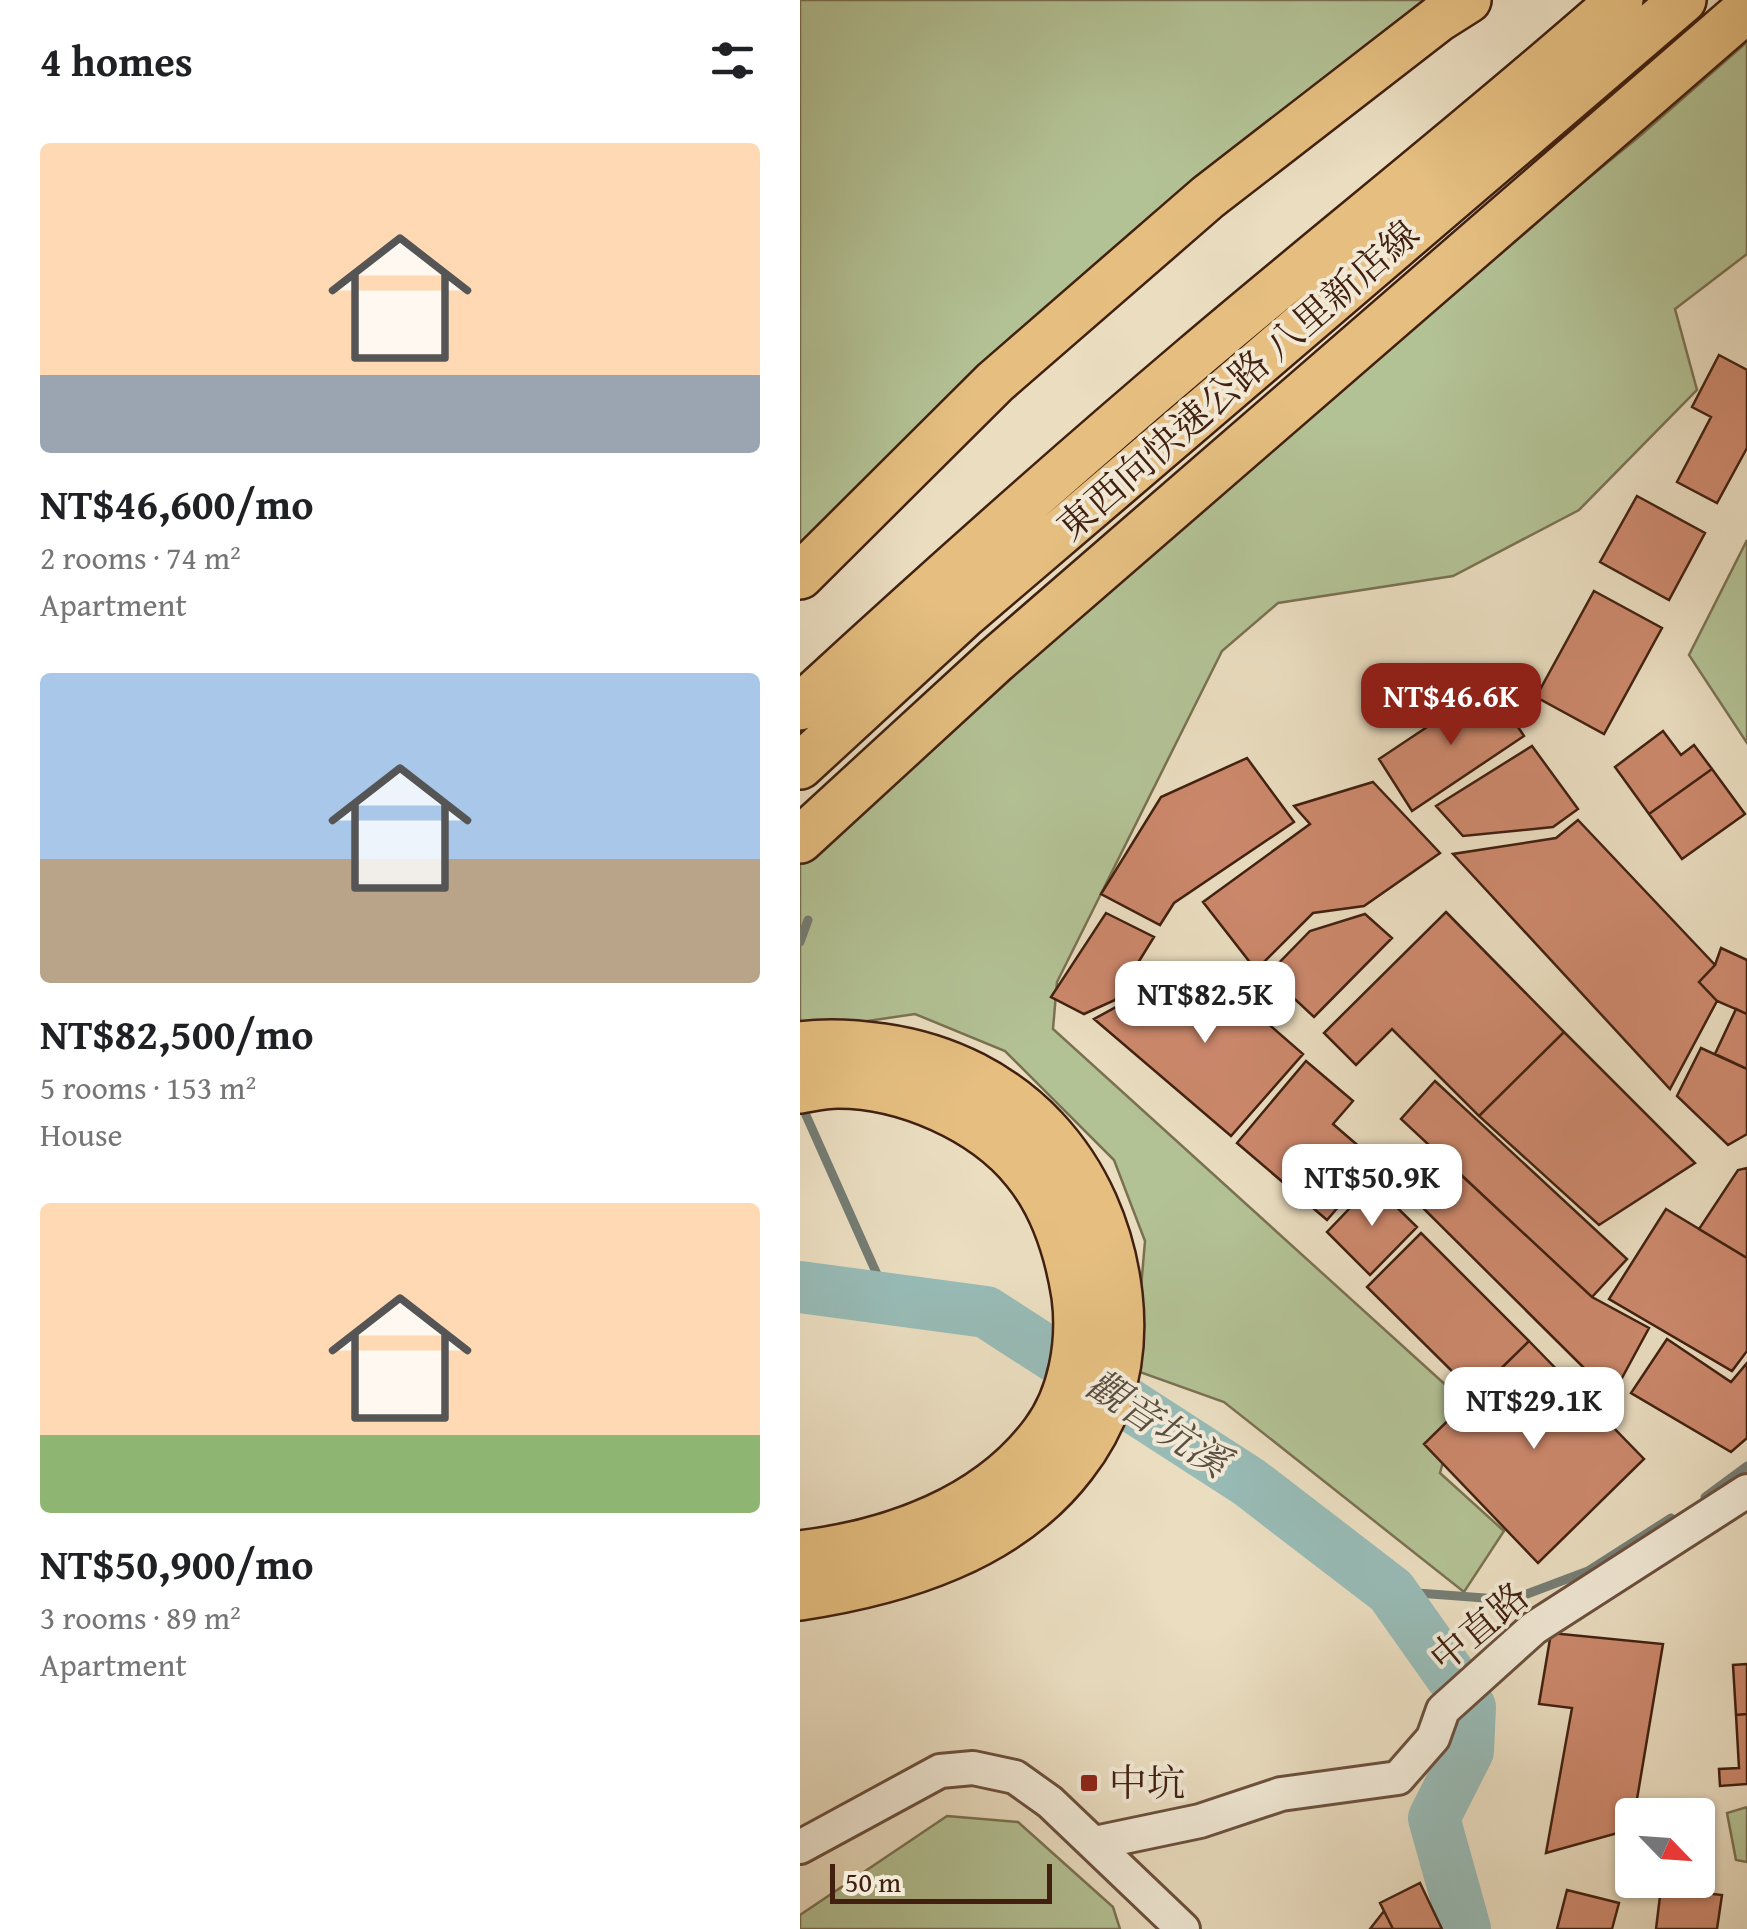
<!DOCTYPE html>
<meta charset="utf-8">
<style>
body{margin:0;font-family:"Gentium Book Plus","Noto Serif TC",serif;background:#f6f6f6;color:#202124;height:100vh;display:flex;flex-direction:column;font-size:38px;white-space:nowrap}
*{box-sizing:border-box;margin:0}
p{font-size:32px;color:#757577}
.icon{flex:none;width:55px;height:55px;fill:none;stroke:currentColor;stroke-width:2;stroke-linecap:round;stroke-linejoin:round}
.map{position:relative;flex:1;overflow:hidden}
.sheet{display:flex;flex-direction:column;background:#fff;width:800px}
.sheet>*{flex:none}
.needle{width:65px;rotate:115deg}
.buttons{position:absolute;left:815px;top:1798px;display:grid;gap:20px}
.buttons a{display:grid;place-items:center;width:100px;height:100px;border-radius:10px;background:#fff;box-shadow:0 2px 8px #0004;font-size:50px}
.scale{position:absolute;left:30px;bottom:25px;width:222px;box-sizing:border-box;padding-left:10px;border:5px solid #412010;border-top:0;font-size:28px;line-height:35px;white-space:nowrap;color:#412010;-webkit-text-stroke:8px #f1e9d6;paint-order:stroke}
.price{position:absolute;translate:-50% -85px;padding:0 22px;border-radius:20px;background:#fff;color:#222;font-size:32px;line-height:65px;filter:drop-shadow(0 2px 5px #0008)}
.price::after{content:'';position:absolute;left:50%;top:60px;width:30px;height:22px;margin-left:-15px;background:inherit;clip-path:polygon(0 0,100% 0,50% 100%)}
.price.current{background:#8f2418;color:#fff}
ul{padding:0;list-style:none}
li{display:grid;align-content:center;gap:20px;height:530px;padding:0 40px}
li span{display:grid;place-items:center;height:310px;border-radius:10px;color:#555}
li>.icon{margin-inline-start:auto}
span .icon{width:180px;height:180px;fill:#fffc;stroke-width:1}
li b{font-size:42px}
h2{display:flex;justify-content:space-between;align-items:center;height:120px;padding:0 40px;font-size:42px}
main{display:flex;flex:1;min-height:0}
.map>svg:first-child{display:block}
.green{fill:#b3c295;stroke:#7a7152;stroke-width:2.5}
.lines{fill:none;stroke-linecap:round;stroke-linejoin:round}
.stream{stroke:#757d74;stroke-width:9}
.river{stroke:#98bbb6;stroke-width:52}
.building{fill:#cc886c;stroke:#412010;stroke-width:2.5}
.tertiary-casing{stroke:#6b4f3c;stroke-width:38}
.trunk-casing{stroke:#412010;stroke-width:50}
.tertiary{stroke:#f1e9d6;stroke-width:32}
.trunk{stroke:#e5be80;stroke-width:45}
.poi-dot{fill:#8f2418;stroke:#f1e9d6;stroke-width:4}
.labels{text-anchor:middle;stroke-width:8;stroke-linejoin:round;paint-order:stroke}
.street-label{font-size:38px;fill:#412010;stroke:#f1e9d6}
.poi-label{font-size:38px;fill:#412010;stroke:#f1e9d6;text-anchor:start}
.water-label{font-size:40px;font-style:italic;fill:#5b4e42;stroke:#f1e9d6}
</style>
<main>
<section class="sheet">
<h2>4 homes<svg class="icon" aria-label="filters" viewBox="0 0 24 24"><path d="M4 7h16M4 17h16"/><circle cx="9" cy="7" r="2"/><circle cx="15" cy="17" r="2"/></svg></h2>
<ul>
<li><span style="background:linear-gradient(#ffd9b3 75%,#9aa5b1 0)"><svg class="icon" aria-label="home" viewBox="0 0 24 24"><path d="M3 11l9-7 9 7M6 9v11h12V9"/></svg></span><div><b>NT$46,600/mo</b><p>2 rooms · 74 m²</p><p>Apartment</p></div></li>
<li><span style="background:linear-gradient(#a9c7e8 60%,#b9a48a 0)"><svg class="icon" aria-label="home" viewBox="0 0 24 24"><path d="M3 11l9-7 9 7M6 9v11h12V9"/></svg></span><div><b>NT$82,500/mo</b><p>5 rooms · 153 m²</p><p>House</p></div></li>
<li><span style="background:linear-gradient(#ffd9b3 75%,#8fb573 0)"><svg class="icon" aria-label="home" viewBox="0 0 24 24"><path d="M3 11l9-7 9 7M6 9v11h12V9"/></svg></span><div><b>NT$50,900/mo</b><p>3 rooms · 89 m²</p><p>Apartment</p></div></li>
</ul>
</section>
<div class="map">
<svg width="947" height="1929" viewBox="0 0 947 1929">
<rect width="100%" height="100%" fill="#eaddc0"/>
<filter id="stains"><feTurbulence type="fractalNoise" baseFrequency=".002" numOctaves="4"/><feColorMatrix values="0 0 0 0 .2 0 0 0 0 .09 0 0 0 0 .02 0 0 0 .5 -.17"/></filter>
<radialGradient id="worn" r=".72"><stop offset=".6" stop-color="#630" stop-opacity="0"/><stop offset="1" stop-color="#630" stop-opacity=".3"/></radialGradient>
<!-- green -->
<path class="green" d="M0,0H663L212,336L0,558Z
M947,42V254L875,309L897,390L779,510L653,576L478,603L422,651L257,982L253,1029L660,1398L640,1473L704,1531L664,1592L424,1402L334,1370L345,1241L314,1160L205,1051L115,1014L0,1031V858L394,502L841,135Z
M947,540V743L889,655Z
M947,1807V1862L936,1860L927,1813Z
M147,1816L218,1822L313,1907L320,1929H0V1915Z"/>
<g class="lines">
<!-- stream -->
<path class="stream" d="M0,942L8,920
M1,1104L88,1299
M905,1497L947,1466
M591,1591L711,1600L788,1571L871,1518"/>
<!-- river -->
<path class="river" d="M0,1287L186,1312L449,1482L591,1591L651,1676
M665,1929L634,1818L668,1751L670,1707"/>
</g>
<!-- building -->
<path class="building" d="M919,355L947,370V448L917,503L877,482L911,417L892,407Z
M837,496L905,533L869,600L800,562Z
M794,591L862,628L804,734L736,697Z
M690,685L724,736L612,811L579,759Z
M863,731L881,755L894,745L912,769L849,814L815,767Z
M732,746L778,809L753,827L663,836L636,806Z
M447,758L494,822L374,903L360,925L301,894L361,797Z
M912,769L945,814L882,859L849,814Z
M573,782L640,853L564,906L513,913L456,970L403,902L510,824L494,806Z
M778,820L915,965L899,982L917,1001L870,1089L653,854L756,838Z
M646,912L764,1032L679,1116L592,1029L556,1065L524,1033Z
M306,913L354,937L315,1000L284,1014L251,997Z
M565,914L592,938L514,1017L468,974L510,931Z
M921,948L947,960V1014L917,1001L899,982L915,965Z
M411,974L503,1054L431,1136L294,1019L362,982Z
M936,1009L947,1014V1069L915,1054Z
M764,1032L895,1163L799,1225L679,1116Z
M901,1048L947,1069V1134L928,1145L877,1096Z
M506,1061L553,1101L533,1124L577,1162L527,1220L437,1143Z
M635,1081L827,1259L792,1297L601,1119Z
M947,1168V1258L899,1229L938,1170Z
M656,1170L792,1297L849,1328L816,1389L784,1368L621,1206Z
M573,1184L617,1227L570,1275L527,1232Z
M866,1209L947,1258V1351L932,1371L809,1299Z
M621,1233L729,1341L675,1394L567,1287Z
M867,1339L931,1382L947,1363V1438L931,1452L831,1393Z
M729,1341L844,1459L738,1563L624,1444Z
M751,1633L863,1644L832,1829L746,1853L772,1708L739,1704Z
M947,1664V1714L936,1715L933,1665Z
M947,1714V1784L920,1786L919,1769L939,1768L936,1715Z
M620,1883L642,1929H593L580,1903Z
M861,1888L922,1895L917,1929H856Z
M767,1890L819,1903L812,1929H757Z
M584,1911L593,1929H570Z"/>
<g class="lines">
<defs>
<path id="tertiary" d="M295,1843L400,1821L481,1794L598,1778L633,1738L643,1710L734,1628L947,1491
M0,1847L140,1771L173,1768L215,1777L250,1802L383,1929"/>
<path id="trunk" d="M0,576L195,382L408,197L638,19L668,0
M0,707C128,589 258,473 391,360C533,239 680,124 820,0
M0,766L163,616L883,0
M0,840L196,660L947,9
M0,1045C28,1041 55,1043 83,1047C215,1066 304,1164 319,1295C326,1358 312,1415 273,1465C209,1549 100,1582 0,1597
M0,1090C12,1088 25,1085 38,1085C104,1085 183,1119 225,1171C254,1206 268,1252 275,1296C281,1342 272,1396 244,1433C188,1509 91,1543 0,1554"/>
</defs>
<!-- tertiary casing -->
<use href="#tertiary" class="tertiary-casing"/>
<!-- trunk casing -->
<use href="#trunk" class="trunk-casing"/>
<!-- tertiary -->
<use href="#tertiary" class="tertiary"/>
<!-- trunk -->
<use href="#trunk" class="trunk"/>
</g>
<!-- markers -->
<rect class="poi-dot" x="279" y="1773" width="20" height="20" rx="5"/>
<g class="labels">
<!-- street labels -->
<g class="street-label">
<text transform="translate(438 380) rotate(-41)" y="13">東西向快速公路 八里新店線</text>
<text transform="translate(679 1627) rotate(-40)" y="13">中直路</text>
</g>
<!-- poi labels -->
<g class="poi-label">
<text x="309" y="1796">中坑</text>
</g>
<!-- water labels -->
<g class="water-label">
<text transform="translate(358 1423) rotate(33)" y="14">觀音坑溪</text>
</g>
</g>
<rect width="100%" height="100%" filter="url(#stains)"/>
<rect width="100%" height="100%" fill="url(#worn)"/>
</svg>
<div class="buttons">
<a><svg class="needle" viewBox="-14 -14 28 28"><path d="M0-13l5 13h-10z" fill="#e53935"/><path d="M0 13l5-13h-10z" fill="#757577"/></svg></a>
</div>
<div class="scale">50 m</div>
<b class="price current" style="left:651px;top:748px">NT$46.6K</b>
<b class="price" style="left:405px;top:1046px">NT$82.5K</b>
<b class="price" style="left:572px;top:1229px">NT$50.9K</b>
<b class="price" style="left:734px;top:1452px">NT$29.1K</b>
</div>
</main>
